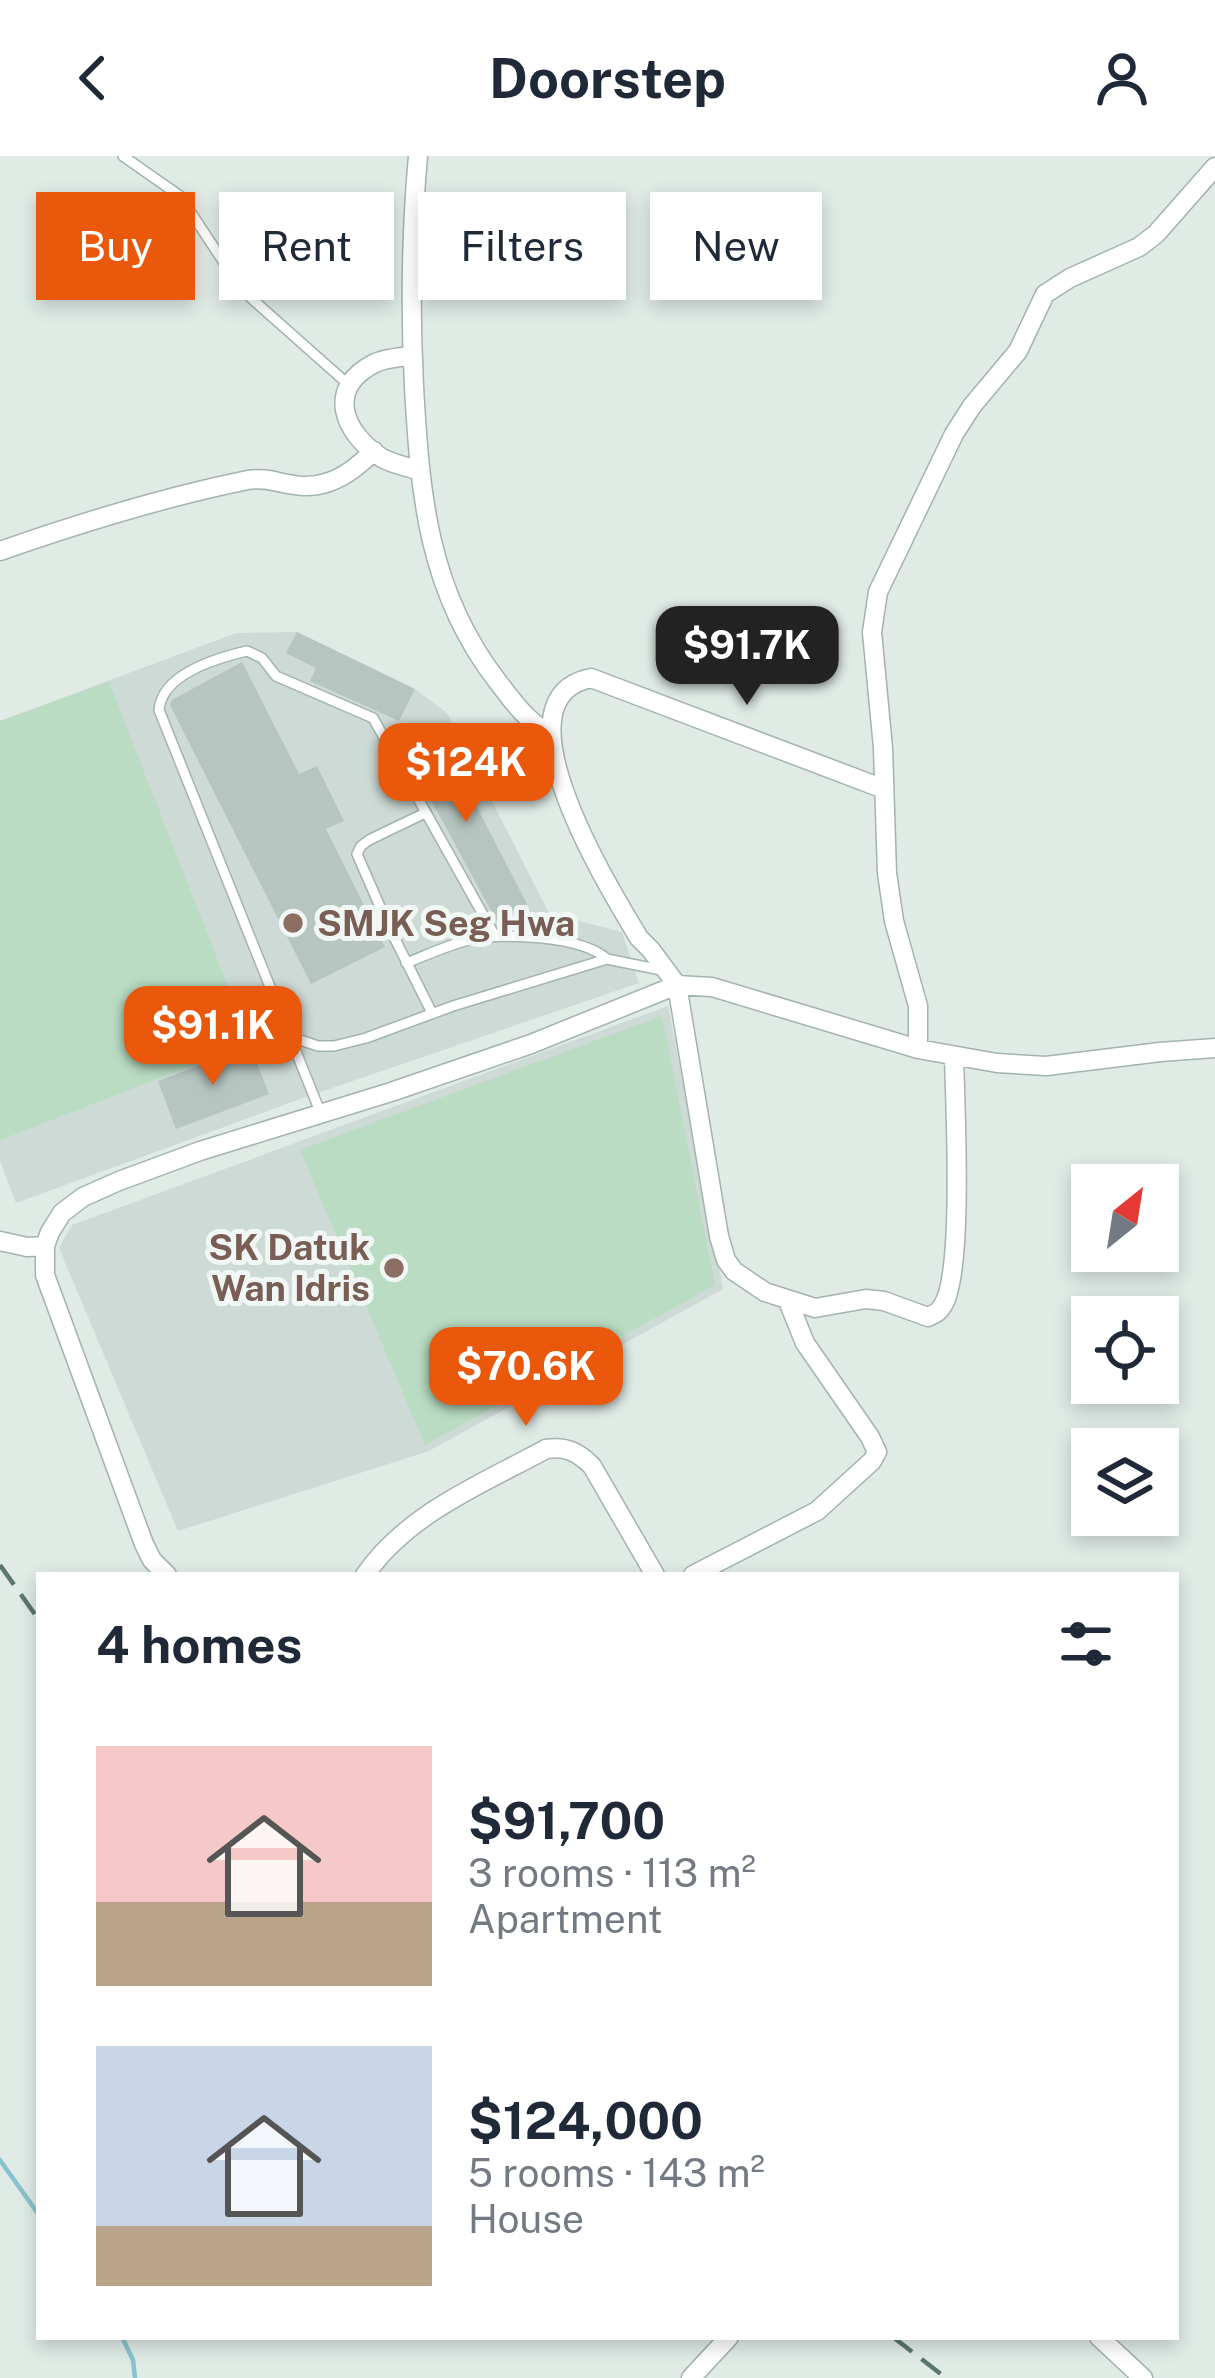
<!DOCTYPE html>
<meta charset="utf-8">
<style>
body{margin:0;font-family:"Public Sans",sans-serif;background:#f6f6f7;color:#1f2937;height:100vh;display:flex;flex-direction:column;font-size:45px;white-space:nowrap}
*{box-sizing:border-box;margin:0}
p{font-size:39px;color:#747a83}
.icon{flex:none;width:66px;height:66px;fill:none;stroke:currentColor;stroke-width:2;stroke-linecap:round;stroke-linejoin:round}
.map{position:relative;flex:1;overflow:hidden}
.sheet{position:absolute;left:36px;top:1416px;width:1143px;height:768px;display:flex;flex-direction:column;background:#fff;border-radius:0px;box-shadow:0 6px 18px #0003}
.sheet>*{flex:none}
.guide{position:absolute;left:36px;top:36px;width:1143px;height:108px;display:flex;gap:24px}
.needle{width:78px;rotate:30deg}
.tools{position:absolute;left:1071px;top:1008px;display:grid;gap:24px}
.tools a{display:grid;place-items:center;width:108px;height:108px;border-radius:0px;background:#fff;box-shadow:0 6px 18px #0003;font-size:60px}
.price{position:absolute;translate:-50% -102px;padding:0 27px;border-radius:24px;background:#ea580c;color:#fff;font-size:39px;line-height:78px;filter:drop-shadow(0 3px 6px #0008)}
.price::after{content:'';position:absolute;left:50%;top:72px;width:36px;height:27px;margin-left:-18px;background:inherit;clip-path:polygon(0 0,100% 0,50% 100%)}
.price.selected{background:#222;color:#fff}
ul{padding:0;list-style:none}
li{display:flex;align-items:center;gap:36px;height:300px;padding:0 60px}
li span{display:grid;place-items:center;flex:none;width:336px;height:240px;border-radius:0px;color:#555}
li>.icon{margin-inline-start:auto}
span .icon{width:144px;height:144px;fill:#fffc;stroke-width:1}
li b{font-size:51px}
h2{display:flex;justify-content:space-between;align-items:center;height:144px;padding:0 60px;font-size:51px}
.chip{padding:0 42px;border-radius:0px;background:#fff;box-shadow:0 6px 18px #0003;font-size:42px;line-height:108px}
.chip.selected{background:#ea580c;color:#fff}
header{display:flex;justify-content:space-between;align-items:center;height:156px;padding:0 60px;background:#fff;font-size:54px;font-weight:700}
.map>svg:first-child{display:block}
.built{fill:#cedad5}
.green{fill:#b9dcc3}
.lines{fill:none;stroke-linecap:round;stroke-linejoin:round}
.stream{stroke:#89c3cf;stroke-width:4.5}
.building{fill:#b6c5bf}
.lane-casing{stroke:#a3b3ad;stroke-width:12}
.street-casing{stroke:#a3b3ad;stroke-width:21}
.lane{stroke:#fff;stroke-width:9}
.street{stroke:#fff;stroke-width:18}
.rail{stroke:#5c7670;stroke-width:4.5;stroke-dasharray:24 12;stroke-linecap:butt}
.education-dot{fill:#8d6e63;stroke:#f0f7f4;stroke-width:4.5}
.labels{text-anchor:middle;stroke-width:10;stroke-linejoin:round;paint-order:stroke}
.education-label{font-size:36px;font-weight:bold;fill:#785e54;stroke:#f0f7f4;text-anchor:start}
</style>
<header><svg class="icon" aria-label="back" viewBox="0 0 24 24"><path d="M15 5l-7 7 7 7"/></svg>Doorstep<svg class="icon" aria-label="person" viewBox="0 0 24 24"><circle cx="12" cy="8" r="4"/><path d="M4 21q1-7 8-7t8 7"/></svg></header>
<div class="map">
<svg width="1215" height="2222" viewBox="0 0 1215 2222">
<rect width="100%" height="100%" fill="#e0ebe6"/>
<!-- built -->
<path class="built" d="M297,476L415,533L447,557L549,757L622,776L639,827L303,942L16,1047L0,1005V565L236,477Z
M668,850L723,1133L429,1295L178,1375L59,1092L72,1069Z"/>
<!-- green -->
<path class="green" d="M109,526L250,887L0,984V565Z
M662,860L715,1129L425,1289L300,994Z"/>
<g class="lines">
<!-- stream -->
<path class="stream" d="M0,2004L39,2059
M122,2181L133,2204L135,2222"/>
</g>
<!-- building -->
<path class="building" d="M297,476L415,533L399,565L310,525L316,512L286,497Z
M242,506L299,618L317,610L344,665L326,673L385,791L311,828L170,549L172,544Z
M438,576L527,748L496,764L404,594Z
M250,890L269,938L176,973L158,925Z"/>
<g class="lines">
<defs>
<path id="lane" d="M123,0L180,40L242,134L349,229
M425,657L369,684L361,690L357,698L388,769L432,857
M406,807C427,799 448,789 469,784C502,776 582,780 607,803
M288,880L318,890H334L366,882L453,850L607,803L661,814
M321,958L159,554C162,518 217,502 247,495L262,502L276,520L373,562L495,780"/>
<path id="street" d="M418,0C411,77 410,153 414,230C420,339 428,436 498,526C513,546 527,565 549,578
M412,200C400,201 386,202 375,207C325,232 343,277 382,302C393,308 407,311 418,314
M0,395C80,367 164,341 248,324C275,319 295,338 329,326C347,320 361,307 374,295
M884,633L591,522C490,542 611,735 639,782L651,794L677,829L719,1080L726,1104L734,1115L765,1136L815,1152L866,1143L884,1145L928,1161C936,1157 938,1157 943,1149C964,1116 955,947 954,900
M918,893V850L894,765L887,717L883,592L872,476L878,436L954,278L972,250L1018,195L1045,138L1070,122L1139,91L1156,78L1215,11
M0,1085L27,1091L45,1090
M167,1419L152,1404L144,1388L45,1119V1090L50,1076L62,1057L83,1041L119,1025L200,995L391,936L531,888L677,829L712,831L918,893L997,907L1046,910L1160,896L1215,892
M365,1419C408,1357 482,1328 546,1293C566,1290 578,1296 592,1310L655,1419
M693,1419L817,1355L872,1305L877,1296L870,1281L805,1187L788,1145
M1099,2181L1143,2222
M691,2222L729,2181"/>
</defs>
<!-- lane casing -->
<use href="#lane" class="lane-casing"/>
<!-- street casing -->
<use href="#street" class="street-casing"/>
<!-- lane -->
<use href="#lane" class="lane"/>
<!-- street -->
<use href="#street" class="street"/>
<!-- rail -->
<path class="rail" d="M0,1409L39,1464
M893,2181L946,2222"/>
</g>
<!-- markers -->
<g class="education-dot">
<circle cx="293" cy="767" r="12"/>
<circle cx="394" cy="1112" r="12"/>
</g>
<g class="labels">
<!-- education labels -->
<g class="education-label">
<text x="317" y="780">SMJK Seg Hwa</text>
<text x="370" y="1104" text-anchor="end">SK Datuk<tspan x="370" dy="41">Wan Idris</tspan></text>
</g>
</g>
</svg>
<div class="tools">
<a><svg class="needle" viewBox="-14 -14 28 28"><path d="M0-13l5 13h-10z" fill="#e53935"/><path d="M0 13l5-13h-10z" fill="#747a83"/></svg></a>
<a><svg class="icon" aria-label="locate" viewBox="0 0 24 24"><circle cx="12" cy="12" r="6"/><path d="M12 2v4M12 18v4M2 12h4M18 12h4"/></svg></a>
<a><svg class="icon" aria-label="layers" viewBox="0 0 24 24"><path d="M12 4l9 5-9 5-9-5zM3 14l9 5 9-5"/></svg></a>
</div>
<b class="price selected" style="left:747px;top:552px">$91.7K</b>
<b class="price" style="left:466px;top:669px">$124K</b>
<b class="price" style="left:213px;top:932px">$91.1K</b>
<b class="price" style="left:526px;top:1273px">$70.6K</b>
<div class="guide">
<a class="chip selected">Buy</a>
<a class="chip">Rent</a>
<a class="chip">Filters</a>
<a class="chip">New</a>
</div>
<section class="sheet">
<h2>4 homes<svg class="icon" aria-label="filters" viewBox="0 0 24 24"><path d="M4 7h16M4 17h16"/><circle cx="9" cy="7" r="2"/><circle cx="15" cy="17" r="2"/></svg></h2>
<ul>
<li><span style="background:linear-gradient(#f6c9c9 65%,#b9a48a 0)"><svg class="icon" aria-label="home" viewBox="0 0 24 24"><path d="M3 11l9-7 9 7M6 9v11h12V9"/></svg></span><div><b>$91,700</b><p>3 rooms · 113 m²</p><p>Apartment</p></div></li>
<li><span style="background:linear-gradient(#c9d6e8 75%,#b9a48a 0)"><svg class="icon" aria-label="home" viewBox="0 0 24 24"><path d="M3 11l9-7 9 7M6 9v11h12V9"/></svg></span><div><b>$124,000</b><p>5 rooms · 143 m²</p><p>House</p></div></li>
</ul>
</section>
</div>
